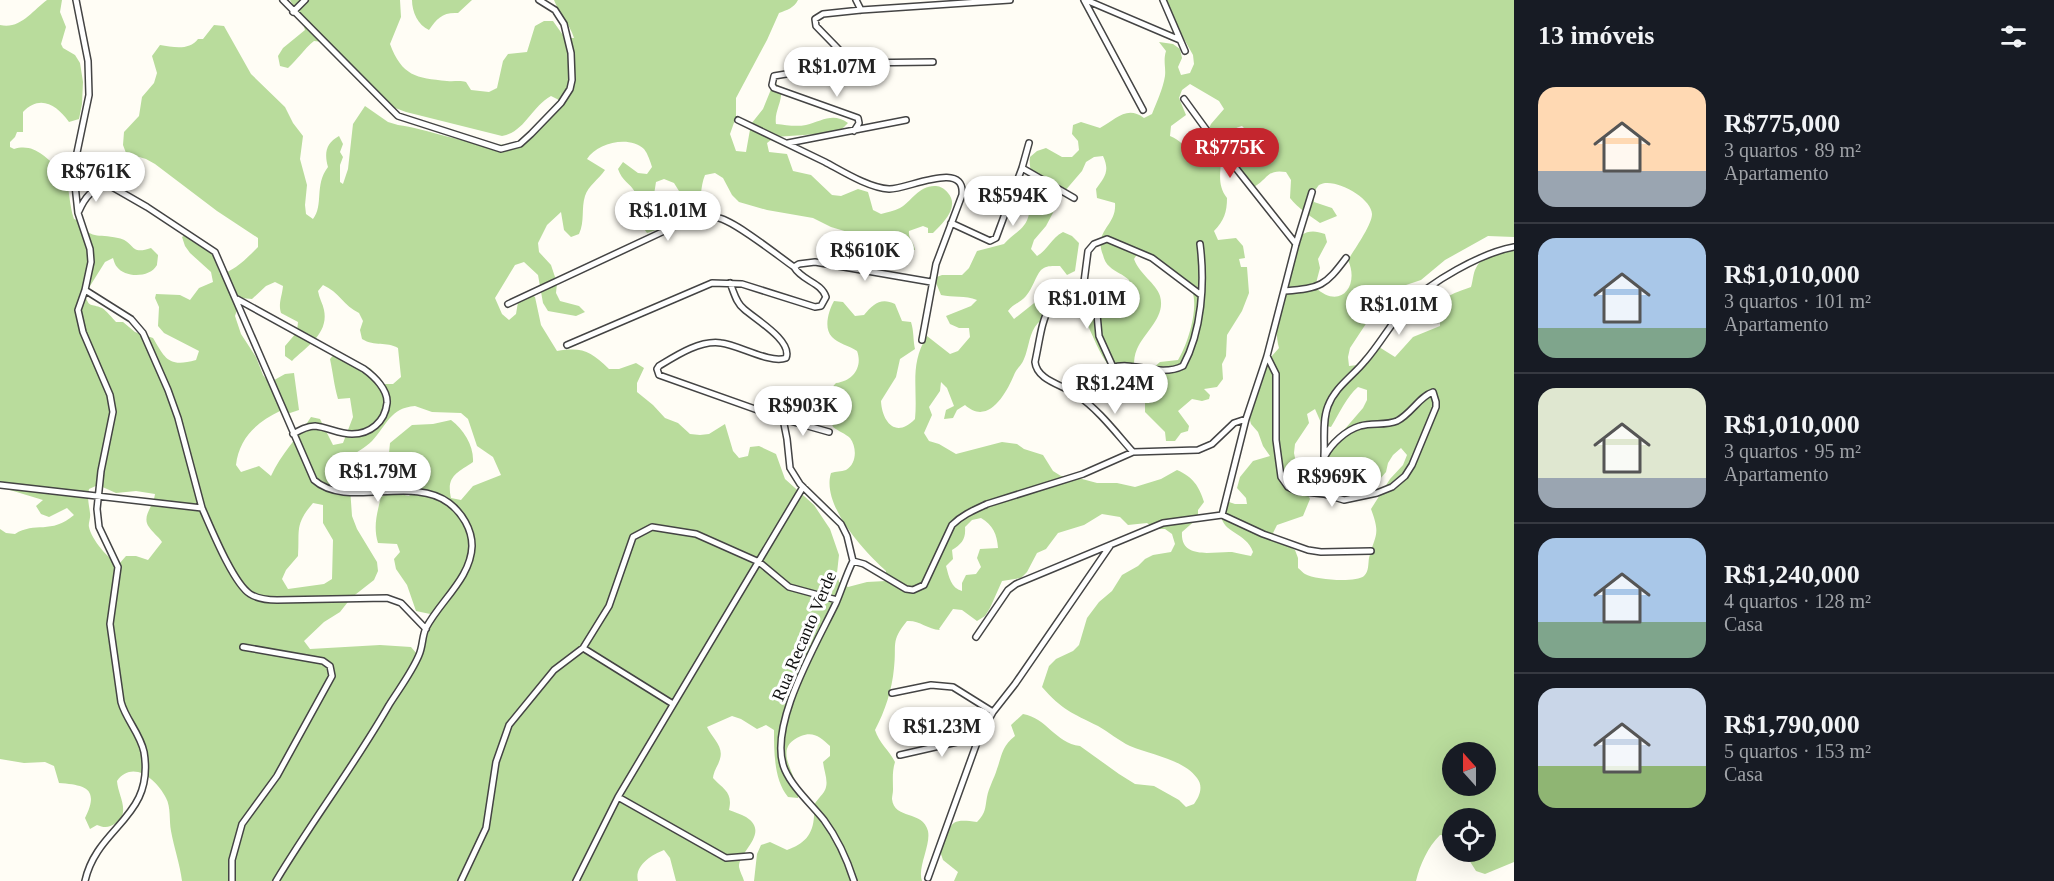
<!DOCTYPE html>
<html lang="pt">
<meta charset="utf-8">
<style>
body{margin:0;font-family:Georgia,serif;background:#20242c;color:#f1f3f6;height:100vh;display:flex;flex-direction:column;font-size:22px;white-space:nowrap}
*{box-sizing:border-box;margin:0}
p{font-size:20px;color:#9ea1a6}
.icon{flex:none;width:33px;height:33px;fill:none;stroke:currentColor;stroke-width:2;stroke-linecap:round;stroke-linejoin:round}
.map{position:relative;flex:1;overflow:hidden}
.panel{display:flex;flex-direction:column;background:#171b24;width:540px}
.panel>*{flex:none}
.needle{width:39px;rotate:339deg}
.fabs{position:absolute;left:1442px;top:742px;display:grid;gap:12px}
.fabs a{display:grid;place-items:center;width:54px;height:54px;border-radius:50%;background:#171b24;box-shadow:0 6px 24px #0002;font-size:30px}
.price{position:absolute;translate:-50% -51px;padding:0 14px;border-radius:21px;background:#fff;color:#222;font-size:20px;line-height:39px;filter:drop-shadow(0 2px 3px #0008)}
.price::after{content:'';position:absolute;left:50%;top:36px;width:18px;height:14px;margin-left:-9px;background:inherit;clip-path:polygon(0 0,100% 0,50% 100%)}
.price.on{background:#c4262e;color:#fff}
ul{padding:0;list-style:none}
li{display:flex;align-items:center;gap:18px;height:150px;padding:0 24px}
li+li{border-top:2px solid #363941}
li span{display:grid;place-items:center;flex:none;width:168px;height:120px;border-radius:18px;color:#555}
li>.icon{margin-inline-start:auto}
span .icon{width:72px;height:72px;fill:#fffc;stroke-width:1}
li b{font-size:26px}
h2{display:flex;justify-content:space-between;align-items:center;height:72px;padding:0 24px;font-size:26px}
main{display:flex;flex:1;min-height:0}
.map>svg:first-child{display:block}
.forest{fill:#b9dc9c;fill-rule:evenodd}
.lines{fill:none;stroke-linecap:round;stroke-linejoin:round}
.street-casing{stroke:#444;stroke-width:8}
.street{stroke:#fff;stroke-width:5}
.labels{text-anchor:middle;stroke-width:6;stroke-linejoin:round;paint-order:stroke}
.street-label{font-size:18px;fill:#111;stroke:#fff}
</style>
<main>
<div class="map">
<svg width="1514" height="881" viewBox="0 0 1514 881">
<rect width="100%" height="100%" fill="#fffdf5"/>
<!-- forest -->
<path class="forest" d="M47,0H62L60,12L66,27L61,44L63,48L75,55L80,63L83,82L82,104L79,119L69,122C57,105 40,94 23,112V132H17L15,137L10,142V147L14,149C34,143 45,157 59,169C63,173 64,171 65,176C70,190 69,205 74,219L77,220C91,241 97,233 118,238C135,241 129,256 151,248L158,255C158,257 157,264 157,265C150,278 125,278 117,267C115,265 114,261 113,258L105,262L85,294C89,309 91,303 102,308C107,311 112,318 116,322H123L135,332L153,338C165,358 168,368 196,360L199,351L164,333L158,326L159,307L155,298L156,294L180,295L190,300L199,288L213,282L211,272L190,253L185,246L182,237L190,232L202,242H207L211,248L220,274C234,272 248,257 258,247V238L217,211L155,164L146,159L126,153L123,145L124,132L139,116L142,97L154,83L157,73L152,56L160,45C173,47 189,51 198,39H203L214,25L224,26L251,74L285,107L293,123L303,136L300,159L307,185L305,205L306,214L313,219C324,205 314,185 328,167C324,153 326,143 339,136L343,144L340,152L343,157L340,165V182L343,184L348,169L353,124L365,106L388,122L398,125C431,129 485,153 517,142C528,139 551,110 559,100L551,96C531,107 525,132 502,136L406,112L387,105L323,42L314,41C304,49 298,59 288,68L280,66L278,56L283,48L305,30L302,20L290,0H400L401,17L390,44C402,76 416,78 447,81C454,82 459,80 466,82L471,90L489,92L497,88L503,61L508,54L527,52L535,26L544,21H553L565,38H574C570,24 559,14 554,0H798C794,8 787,10 779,13L767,40L736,98V117L730,134L736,151L746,152L751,124L763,109L774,82L781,88C783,102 774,111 776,124C786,125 796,127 806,125C822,121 833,112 848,123L841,130L832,133L775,137L767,143L769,152L787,154L793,171L811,175L832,195L841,196L858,189L868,192L873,210L881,214C887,212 894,211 900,208C912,201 919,185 936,186C940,186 945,189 948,193C960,207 943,223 933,233H928V228L923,226L909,231C908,239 914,242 915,250L905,249L831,227L813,218L767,210L739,202L732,195L723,178L715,173L705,175C700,187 702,199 697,211L688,213L681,208L676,200L679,191L674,183L664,179L656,182L653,201L658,221L656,230L647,233L642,226C643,215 641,202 635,192C630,183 622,181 618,169L623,162L638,173L647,174L652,167C650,161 648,154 644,149C629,135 597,143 587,159L605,170C599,179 588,186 585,196C581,209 585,221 579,234L571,237L564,230L561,212L547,225L538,243L539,252L551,265L557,283L556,293L560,301L579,306L585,312L576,316L548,311L543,303L538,275L524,262L515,265L495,298L502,314L509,320L516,314L519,296L527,292L535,297L541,325L557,351C583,347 590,351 609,369H619L636,363L644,368L637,383V392L653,405L665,418L678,423L690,434L700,435L709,434L725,424L733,451L739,458L748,456L750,447L759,446L776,454L785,479L814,505L830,529L839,555L837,573L839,582L848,587L867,582L886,581V571C864,551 821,505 831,473C836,471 841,472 846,470C857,464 857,447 850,438C846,434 838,431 833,427C827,412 824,395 836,383C853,381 863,367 857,351C850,346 837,343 832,337C823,328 829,310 834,301L843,302L855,316L864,315C873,304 881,297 895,304L902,321L911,322C914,331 913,340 915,349L900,359L896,377L881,401C882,422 896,439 915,419C918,388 909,365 927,336L950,354L958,351L970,337L969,328H959L950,324L946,316L971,306L977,300C965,295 953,298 941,295L934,278L942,275H962L969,268L977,251L1004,244C1013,233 1026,230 1029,214L1025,210L1022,201L1027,194L1032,192C1036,180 1028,170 1030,157L1037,151L1046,148L1062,157H1072L1079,150L1078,141L1072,134L1073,125L1081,122L1100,128C1116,119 1127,105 1144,118L1152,114C1157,101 1163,89 1165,76C1166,67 1163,61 1166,51L1159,42L1173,44L1180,49L1182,58L1178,67L1181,75L1190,73L1194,64L1193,55L1174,21L1166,0H1514V237L1488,236L1445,260L1421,280L1403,286L1387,296L1375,310L1350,348L1348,357L1349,366L1358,365L1370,351L1379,347L1395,357L1413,337L1440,326C1440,296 1444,297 1471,287C1473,281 1473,273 1476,268C1482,255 1501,251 1514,249V862L1485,874L1476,871L1464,852H1485V819H1452V836L1440,835C1428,847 1420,864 1416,881H954L958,872L943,860L937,842C958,829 942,817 977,822C986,813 985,808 987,797C989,787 994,779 997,769C1002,755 1002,746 1015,736L1011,725L1023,714C1047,718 1055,743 1080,746L1119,774L1135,784L1154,786L1179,800L1186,807L1194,804C1199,797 1204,787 1197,778C1183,759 1151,755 1130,746C1119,741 1109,732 1098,726C1072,713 1062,710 1042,687L1049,666L1056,659L1073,651L1079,645L1087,618L1099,602L1112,591L1122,575L1138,566L1145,559L1153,555L1171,552L1175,544L1172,534L1165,529H1155L1147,523L1128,525L1120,517L1102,514L1084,525L1058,533L1046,549L1037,553L1027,572L1021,578L1002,581L990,608L985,616L977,621L962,610L953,609L939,629L940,630C927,629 919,620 907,621C890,642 897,644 894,668C892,690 885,711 875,730C879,743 889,750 895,762C892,772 893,779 893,790C893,793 892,796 892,799C894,820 923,810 928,831C931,845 917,868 922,881H754L757,854L761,845L770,842L787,850C804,844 813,835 814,816C814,814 814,808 814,806C816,800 822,796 825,790C829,781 824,772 823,762L830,756V746C821,738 814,731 801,736C769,749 800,775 798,798L788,797C774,780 774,752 774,730L766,725L757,729L741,719L732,716L707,727C712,738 724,746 720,759C718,766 714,770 713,778C724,790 733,792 729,810C734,812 741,814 746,817C771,833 738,852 739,867C740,872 743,877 744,881H676L670,858L664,850C651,855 634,866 638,881H182C180,864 174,848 171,831C169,820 171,807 166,798C157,780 133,759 117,781C118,796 131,812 116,823C109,828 104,828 97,825L90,829L85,818C100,788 85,785 59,783L54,766L45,762L24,763L0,759V529L6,533L15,534C35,521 51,535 74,515L67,508L49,517L41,514L36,506L43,500L0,487V25C20,30 33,10 47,0ZM1190,84L1219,101L1224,109L1211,124L1207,133L1209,142C1223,140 1229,129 1242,126C1250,134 1254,139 1251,150C1241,154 1236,157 1234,169L1245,184L1254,187C1269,178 1267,169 1286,172L1291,180L1290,198C1298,208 1310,216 1320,223L1337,216L1332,208L1314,202L1313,193C1314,192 1318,186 1319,185C1333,176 1372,198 1372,214C1372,225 1354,250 1348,260C1360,286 1340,311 1315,287L1320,268L1318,259L1327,242L1325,234C1309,228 1302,233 1291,244L1292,250C1286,278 1271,320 1279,348L1271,357L1261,378L1249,417L1251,424L1258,432L1263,446L1270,456L1253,461L1240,477L1237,488L1246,498L1247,504H1235L1226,501C1209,533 1245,528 1253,552L1251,556C1244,555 1238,553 1232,552C1214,551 1180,561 1182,532L1198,518V510L1204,502C1199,486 1193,477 1177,470L1161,479L1135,487L1117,483H1097L1071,476H1061L1053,471L1043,455L1024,449L1017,444L1002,442L956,454L939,444L929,441L924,433L932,415L929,407L940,391L941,382L947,388L954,406L946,410L944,419L953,418L957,410L965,405C988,426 1006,394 1014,375C1016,369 1022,365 1024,359C1029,348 1029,332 1038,323C1043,319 1049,317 1055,316L1060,307L1070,297C1096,325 1094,367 1133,385C1135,373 1132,360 1137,349C1145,331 1166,317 1160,296C1156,283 1140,275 1134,259L1139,251L1192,290C1199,308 1188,344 1178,360L1160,362L1152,369L1157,387L1145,402V412L1165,432L1166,441H1175L1181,433L1188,431L1189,426L1178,411L1192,399L1202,401L1209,399L1210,395L1204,389L1217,387L1223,379L1222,364L1226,356L1227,335L1242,311L1249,293L1247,267H1241L1239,259L1245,258L1243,246L1236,238L1218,240L1214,231C1224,221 1227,212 1227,198C1218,186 1220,176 1221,162L1216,154C1206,153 1198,156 1188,156C1185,145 1181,141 1170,136L1171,126L1186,115L1179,98L1182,90ZM1103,156C1110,171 1105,177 1096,189L1097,198L1115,203C1117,226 1093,230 1103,255C1104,259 1106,264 1110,267C1115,272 1123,274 1129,280L1130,289L1122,295L1116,288L1088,281L1062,288L1043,296L1014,319L1008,311C1013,304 1020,303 1026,296C1033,288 1035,277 1041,270C1046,265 1053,266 1060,266L1067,275L1075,271L1079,243L1072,236L1063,232C1051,238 1048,250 1037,256L1031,249L1034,240L1046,226L1064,192L1082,171L1086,162L1094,157ZM275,282L283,286C282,297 278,303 281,313L298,322L297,332L285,346V356L292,361C306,347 329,334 324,310C323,304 319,298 318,291L323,285C339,292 344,306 359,313L363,321L360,330L362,339C375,347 386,341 398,348L401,377L393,384H384L370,368L360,366L336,352L330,359C333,373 334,385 338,399L350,398L353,417L343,443L333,445L320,419L311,417C298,437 281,454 271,476L259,466L241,472L236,465C239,438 257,422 280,411L290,413L299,410L294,373L285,374L269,383L263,375L256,357L241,334L235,316L241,298L252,299L266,286ZM1358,387L1367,390V400L1363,408L1325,452L1331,488L1339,493L1364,490L1373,487L1386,472L1388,463L1393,455L1401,448L1407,455L1403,465L1390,479L1371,509C1381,536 1375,534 1369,558C1368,564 1369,571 1364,576C1356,583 1315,580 1305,574C1303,573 1301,570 1298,568V558L1295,550L1278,541L1273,533L1277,525L1303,516L1310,499L1306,491L1301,487L1294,453L1295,444L1309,423L1307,414L1315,409L1322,425L1331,427C1339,414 1347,396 1358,387ZM415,406L432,412L461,413L468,419L477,446L493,457L501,475L473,486L461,500L451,498C446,476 457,473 473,462C474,446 464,430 451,420L433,424L412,425L390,443L389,453L400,479L415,489L409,496L390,492L381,497C377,513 373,527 378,543L397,544L400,552L394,559L396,569L407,585L416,611L435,615L417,654L411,647L380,645L310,649L304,641L324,622L340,612L351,598L374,580L378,571L377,562L357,529L352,516L348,459C356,452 365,448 372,441C387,425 390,408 415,406ZM98,485L116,493L136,491L155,494C154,506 141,516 149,527C152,532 158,536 162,542L148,560L136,556H126L119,564C109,560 91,539 89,527C88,523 91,518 90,513C89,504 87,499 89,489ZM313,503L323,505V523L333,540L332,579L324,584L288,589L282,579L286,570L298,556C300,531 294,525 313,503ZM981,518C993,525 997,534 998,548L980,549L977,558L981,567L976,574L966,575L962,583V591C951,588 949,577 946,566L953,559L952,550C962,544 966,539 965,527L972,520ZM1452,753H1485V786H1452Z
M412,0H472L458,13C443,12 437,18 429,30C418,25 412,12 412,0Z"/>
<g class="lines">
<defs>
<path id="street" d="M76,0L88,61L89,95L75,162V185L78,213L90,249L91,262L85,290L78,310L83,332L110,395L113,412L101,471L97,509L99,527L118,567L110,624L121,702C126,720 140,733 144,752C155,818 97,826 85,881
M283,0L398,116L501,149L520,144L531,134L561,103L570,89L572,80L571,53L564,24L555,10L539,0
M856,0L861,10
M1084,0L1143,110
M1086,0L1180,40
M1163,0L1185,51
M293,12L305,0
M852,63L816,26L815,19L823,14L861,10L1010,0
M1184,99L1216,143L1296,244
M738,120C767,134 796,148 825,162C842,171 869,188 889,189C906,190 966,159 962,195L936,264L922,340
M854,131L859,123L858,118L774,88L772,85L774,76L852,63L933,62
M788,143L906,120
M75,162L107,184L147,207L215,252L314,480C346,509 413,475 449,503C462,513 472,529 472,546C471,578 440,601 426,628C422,636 423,646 419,655C412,672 399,689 389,705C354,766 312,821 276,881
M1022,168L1074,198
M79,211C85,197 92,189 107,184
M951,223L990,241L996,238L1022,168L1029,143
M794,267L799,264L815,262L931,282
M1084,282C1041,300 1044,320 1035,362C1037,381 1064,385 1077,395C1099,410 1116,433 1133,452
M730,283C734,292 736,303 744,309C755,319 793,341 786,358C770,364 739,345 721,343C700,340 677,355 659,366L657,369L659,375L783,419L829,432
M85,290L131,319L143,333L168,390L178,418L202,508
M1285,291C1321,288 1325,286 1346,258
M237,299L364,369C375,377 388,390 387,403C385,422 370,434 352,434C339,434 327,427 315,426C307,426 300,430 293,434
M508,304L677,225C690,220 705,215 719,218C736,222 777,255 794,267C802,281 821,282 826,297L821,306L815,307L742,284L712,283L567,345
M1267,356L1276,374V440L1281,477L1288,487L1296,491L1324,494L1344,500L1377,493L1392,487L1405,476L1412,465L1436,407V402L1433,392C1420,396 1411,414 1397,421C1385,426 1372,422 1360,426C1346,430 1331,444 1325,456C1321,466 1324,483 1324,494
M1113,367L1099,336L1096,303L1084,282L1088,251L1094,244L1107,239L1152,258L1201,295
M1078,395C1088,386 1098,373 1112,368C1132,360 1159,378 1183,366C1202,331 1205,283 1200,244
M783,419L787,439L790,468L800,484L841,524L847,536L853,561L864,564L906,589L913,590L924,585L952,525C962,515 974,510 987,504L1083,474L1133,452L1198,450L1212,444L1234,423L1246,419
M1324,456C1325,440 1322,421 1328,406C1335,387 1353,376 1365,361C1380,344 1391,323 1407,306C1430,282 1481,253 1514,247
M0,485L202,508C211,528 233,583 250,594C258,599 267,600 277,600L387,598L401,603L426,629
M1222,515L1246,419L1267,356L1296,244L1312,192
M853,561C846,575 842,589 836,603C817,643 766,728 785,770C793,788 811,804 824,820C838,839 847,859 854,881
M976,637L1008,590L1016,584L1163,523L1222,515L1263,534L1308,550L1321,552L1371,551
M583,648L609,606L633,537L652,527L696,534L759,562L789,587L837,600
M892,693L931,685L953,687L993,712
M900,755L979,737
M618,797L726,858L750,856
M928,878L979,737L993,712L1015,684L1110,546
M232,881V860L242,824L277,776L332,676L330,666L323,661L243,647
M461,881L486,828L496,762L509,725L554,670L583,648L673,704
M576,881L618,797L803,487"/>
</defs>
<!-- street casing -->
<use href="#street" class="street-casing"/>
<!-- street -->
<use href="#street" class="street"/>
</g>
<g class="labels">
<!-- street labels -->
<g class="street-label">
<text transform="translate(804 636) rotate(-67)" y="6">Rua Recanto Verde</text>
</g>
</g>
</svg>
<div class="fabs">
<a><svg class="needle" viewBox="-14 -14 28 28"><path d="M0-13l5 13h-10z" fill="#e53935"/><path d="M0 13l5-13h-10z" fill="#9ea1a6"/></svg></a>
<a><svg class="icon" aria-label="locate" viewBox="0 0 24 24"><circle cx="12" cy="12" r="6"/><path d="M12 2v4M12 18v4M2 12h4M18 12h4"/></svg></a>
</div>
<b class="price" style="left:837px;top:98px">R$1.07M</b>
<b class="price on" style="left:1230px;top:179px">R$775K</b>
<b class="price" style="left:96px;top:203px">R$761K</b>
<b class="price" style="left:1013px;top:227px">R$594K</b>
<b class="price" style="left:668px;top:242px">R$1.01M</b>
<b class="price" style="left:865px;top:282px">R$610K</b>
<b class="price" style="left:1087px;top:330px">R$1.01M</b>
<b class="price" style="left:1399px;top:336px">R$1.01M</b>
<b class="price" style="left:1115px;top:415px">R$1.24M</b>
<b class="price" style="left:803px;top:437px">R$903K</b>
<b class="price" style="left:378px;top:503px">R$1.79M</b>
<b class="price" style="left:1332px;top:508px">R$969K</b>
<b class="price" style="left:942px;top:758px">R$1.23M</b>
</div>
<section class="panel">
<h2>13 imóveis<svg class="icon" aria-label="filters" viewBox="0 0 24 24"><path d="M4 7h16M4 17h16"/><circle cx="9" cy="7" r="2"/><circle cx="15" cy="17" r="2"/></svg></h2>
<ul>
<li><span style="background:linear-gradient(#ffd9b3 70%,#9aa5b1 0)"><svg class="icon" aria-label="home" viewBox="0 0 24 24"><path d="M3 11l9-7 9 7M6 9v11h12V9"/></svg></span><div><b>R$775,000</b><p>3 quartos · 89 m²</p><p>Apartamento</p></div></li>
<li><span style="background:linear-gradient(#a9c7e8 75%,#7fa58c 0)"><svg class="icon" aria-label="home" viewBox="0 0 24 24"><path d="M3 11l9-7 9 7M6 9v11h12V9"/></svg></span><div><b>R$1,010,000</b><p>3 quartos · 101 m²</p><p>Apartamento</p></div></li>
<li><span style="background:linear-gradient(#dfe7d0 75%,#9aa5b1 0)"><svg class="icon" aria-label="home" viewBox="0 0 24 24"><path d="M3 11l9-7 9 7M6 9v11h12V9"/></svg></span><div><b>R$1,010,000</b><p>3 quartos · 95 m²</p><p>Apartamento</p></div></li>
<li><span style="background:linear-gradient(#a9c7e8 70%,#7fa58c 0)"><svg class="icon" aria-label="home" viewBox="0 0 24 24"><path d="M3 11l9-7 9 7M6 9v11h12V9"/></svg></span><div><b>R$1,240,000</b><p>4 quartos · 128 m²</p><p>Casa</p></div></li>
<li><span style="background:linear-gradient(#c9d6e8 65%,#8fb573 0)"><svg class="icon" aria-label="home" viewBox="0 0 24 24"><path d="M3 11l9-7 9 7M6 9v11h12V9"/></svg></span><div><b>R$1,790,000</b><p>5 quartos · 153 m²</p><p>Casa</p></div></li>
</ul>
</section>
</main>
